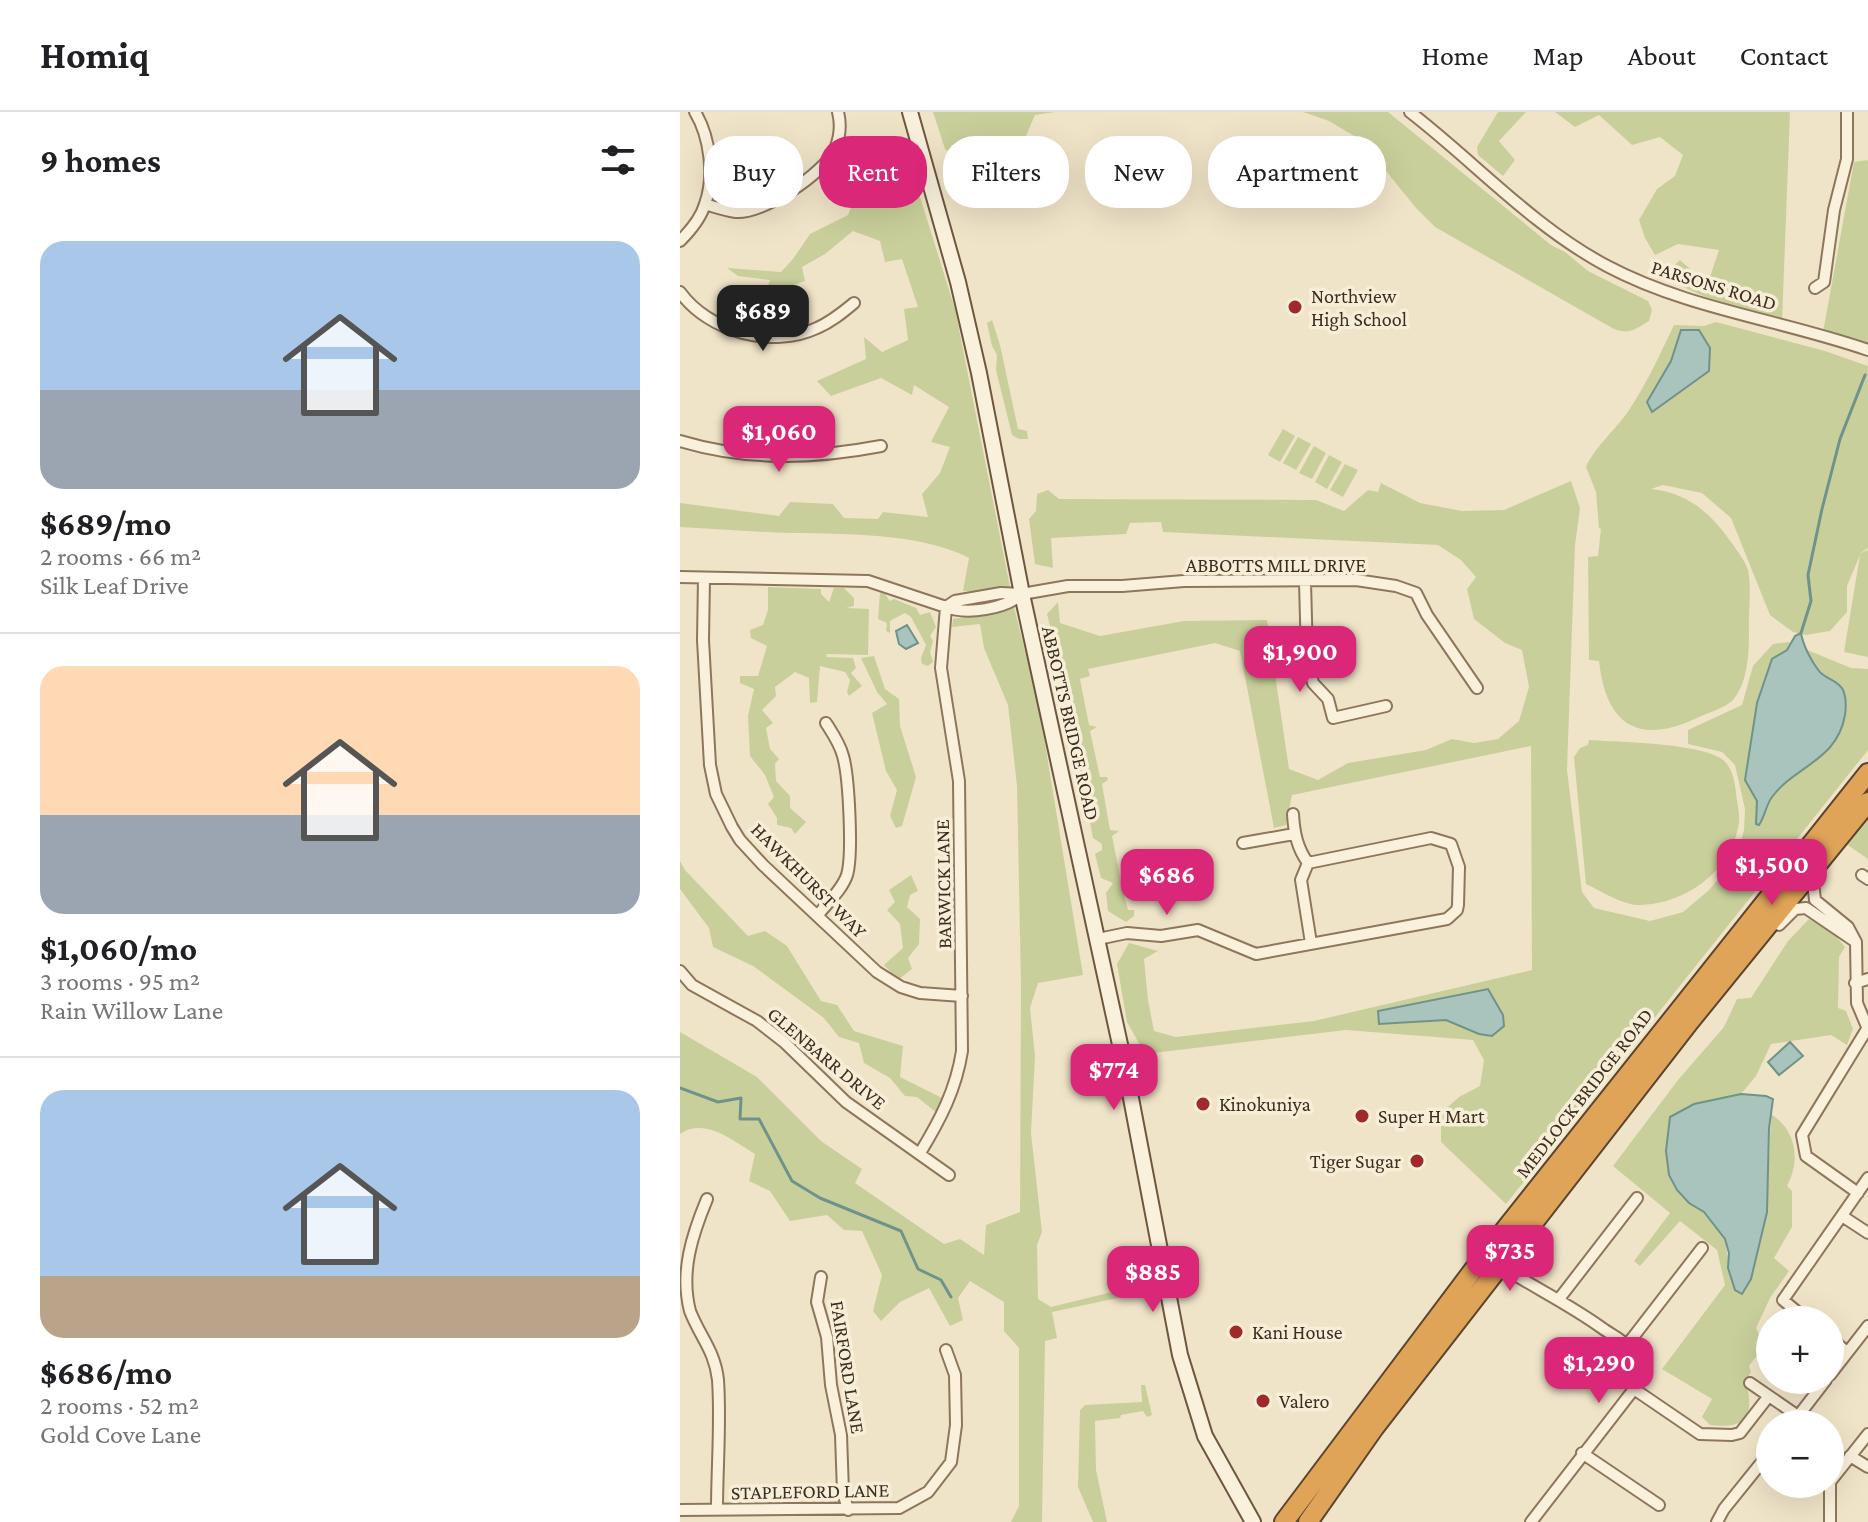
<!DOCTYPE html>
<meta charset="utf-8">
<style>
body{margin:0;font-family:"Crimson Pro",serif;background:#f6f6f6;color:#202124;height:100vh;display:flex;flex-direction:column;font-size:30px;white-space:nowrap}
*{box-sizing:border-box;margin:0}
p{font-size:26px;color:#757577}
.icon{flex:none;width:44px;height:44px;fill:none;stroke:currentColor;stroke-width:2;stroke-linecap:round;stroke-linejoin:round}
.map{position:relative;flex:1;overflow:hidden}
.side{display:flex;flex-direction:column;background:#fff;width:680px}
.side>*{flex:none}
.banner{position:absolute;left:24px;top:24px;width:760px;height:72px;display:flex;gap:16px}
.controls{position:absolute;left:1076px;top:1194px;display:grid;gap:16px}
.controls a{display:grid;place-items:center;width:88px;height:88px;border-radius:50%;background:#fff;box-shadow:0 8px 32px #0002;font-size:40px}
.price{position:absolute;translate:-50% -68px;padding:0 18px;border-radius:16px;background:#db2777;color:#fff;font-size:26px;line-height:52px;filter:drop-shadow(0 2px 4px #0008)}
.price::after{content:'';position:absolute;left:50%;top:48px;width:24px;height:18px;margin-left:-12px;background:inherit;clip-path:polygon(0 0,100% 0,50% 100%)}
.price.selected{background:#222;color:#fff}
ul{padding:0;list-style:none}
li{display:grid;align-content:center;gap:16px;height:424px;padding:0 40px}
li+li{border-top:2px solid #e0e0e0}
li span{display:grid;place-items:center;height:248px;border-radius:24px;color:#555}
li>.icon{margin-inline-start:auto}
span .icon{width:144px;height:144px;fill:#fffc;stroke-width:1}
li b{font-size:34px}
h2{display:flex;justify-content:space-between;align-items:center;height:96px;padding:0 40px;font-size:34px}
.chip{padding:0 28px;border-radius:32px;background:#fff;box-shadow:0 8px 32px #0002;font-size:28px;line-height:72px}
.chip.selected{background:#db2777;color:#fff}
header{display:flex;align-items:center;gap:48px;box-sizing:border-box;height:112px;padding:0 40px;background:#fff;border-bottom:2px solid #e0e0e0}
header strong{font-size:38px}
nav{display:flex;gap:44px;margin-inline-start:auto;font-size:28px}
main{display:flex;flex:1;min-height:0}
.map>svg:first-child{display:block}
.green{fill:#c9cf9b;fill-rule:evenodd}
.water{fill:#a9c4bc;stroke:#6f938a;stroke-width:2}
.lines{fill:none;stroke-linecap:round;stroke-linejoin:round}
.stream{stroke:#6f938a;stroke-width:3}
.street-casing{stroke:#8d765c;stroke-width:14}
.secondary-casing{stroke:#6f573f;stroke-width:18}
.highway-casing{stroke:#5b4430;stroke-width:22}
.street{stroke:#faf1dc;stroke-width:10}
.secondary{stroke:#faf1dc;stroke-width:14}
.highway{stroke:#e0a458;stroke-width:18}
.poi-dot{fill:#9e2a2b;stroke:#f7eed8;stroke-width:3}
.labels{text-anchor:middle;stroke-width:7;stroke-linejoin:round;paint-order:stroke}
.street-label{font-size:20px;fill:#3d2e20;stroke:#f7eed8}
.poi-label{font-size:20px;fill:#3d2e20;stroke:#f7eed8;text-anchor:start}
</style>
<header>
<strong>Homiq</strong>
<nav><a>Home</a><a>Map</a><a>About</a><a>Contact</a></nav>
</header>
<main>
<section class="side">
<h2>9 homes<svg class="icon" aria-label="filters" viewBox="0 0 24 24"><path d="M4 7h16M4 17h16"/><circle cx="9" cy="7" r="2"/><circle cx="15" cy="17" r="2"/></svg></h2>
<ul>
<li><span style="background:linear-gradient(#a9c7e8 60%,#9aa5b1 0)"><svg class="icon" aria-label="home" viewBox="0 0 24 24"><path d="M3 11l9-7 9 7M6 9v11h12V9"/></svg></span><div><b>$689/mo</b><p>2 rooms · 66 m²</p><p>Silk Leaf Drive</p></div></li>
<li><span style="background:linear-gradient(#ffd9b3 60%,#9aa5b1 0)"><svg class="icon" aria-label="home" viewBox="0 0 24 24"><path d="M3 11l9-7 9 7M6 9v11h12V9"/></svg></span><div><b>$1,060/mo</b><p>3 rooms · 95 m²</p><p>Rain Willow Lane</p></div></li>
<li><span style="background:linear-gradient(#a9c7e8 75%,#b9a48a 0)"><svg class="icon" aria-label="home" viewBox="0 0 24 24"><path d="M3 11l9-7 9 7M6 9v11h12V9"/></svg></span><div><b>$686/mo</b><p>2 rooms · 52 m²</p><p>Gold Cove Lane</p></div></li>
</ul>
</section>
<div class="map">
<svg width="1188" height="1410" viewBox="0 0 1188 1410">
<rect width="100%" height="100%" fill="#f0e4c8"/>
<!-- green -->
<path class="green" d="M253,0H375L355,3L341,35L312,66L303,57L298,60L296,66L285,68L280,42L273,43L265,37Z
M623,0H708L871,133L885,140L908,159L968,189L972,198L969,209C956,217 949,223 934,217L755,115L736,96L681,28L649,9Z
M818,0H846L819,29L835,48L823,64L798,43L797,35Z
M875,0H1110L1102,211L1023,184L982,165L1000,148L1017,163L1030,165L1039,138L998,132L975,143L965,126L959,108L977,77L995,64L1003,43L980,25L952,33L919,3L895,15Z
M170,37L195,49L226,40L275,197L334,495L359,595L403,863L358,871L350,896L355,944L351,1021L362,1120L357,1133L358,1187L371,1195L440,1178L442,1185L372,1200L377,1226L365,1229L362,1410H331L339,1394V1236L324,1219V1190L290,1169L278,1186L283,1208L270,1214L249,1176L220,1190L201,1209L193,1199L202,1163L182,1119L164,1118L147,1103L110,1109L90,1079L69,1069L75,1042C53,1029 25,1005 0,1022V920L77,965L141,1029L182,1057L175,1071L264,1132L280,1127L304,1143L306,1113L340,1100L341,874L337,674L328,593L304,536L300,512L272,515L273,507L299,502L273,493L292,490L293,480L283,479L289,446C241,421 165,422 112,421C75,420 37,417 0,415V391L99,404L110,390L153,392L164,406L198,407L203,400L248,405L242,382L260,361L270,335L251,330L269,295L234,273L232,283L201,266L151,284L137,269L186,247L184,225L202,240L228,228L224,197L238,195L222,147L205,150L200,129L173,119L145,142L122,155L125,169L85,182L90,168L58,164L47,156L101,160L113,147L130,122L168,103L181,68L158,49Z
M1188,48V231L1143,220L1174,50Z
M312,208L320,233L338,317L347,319L348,327H339L332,323L316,258L317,243L312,234L307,211Z
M1036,210L1145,239L1188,254V436L1179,442L1188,438V545L1164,540L1180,443L1167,474V500L1150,519L1126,523L1113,520L1090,503L1051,406L1022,381L983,373L971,377C1010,381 1033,403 1056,437C1060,443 1066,451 1068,458C1072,477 1068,500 1069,519C1069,541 1068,572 1052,589C1044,596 1028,601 1019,605C959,634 926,614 919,549L909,548L908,445L918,444L921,417L919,416L916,380L906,355C915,334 938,316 951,295C968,269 981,240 994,213L1024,214ZM1001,219L1029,259L967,290L991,249Z
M603,317L615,324L600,350L588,343Z
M618,325L631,332L616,358L603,351Z
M634,334L646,341L632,367L619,361Z
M649,343L662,350L647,377L635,370Z
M665,352L678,358L663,385L650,378Z
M891,369L900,396L895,433L887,658L902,780L914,796L970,809L1003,800L1028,779L1057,746L1064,718L1065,697L1055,653L1042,640L1008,632V618L1062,593L1073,554L1093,532L1108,530L1171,556L1188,557V638L826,1092L761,1030V1001L779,985L800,974L804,948L793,928L666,918L465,942L447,910L437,852L449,831L478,839L464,847L468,888L474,919L496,925L634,909L852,858L851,634L612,683L606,713L594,716L560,539L535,531L408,557L410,564L400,567L409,613L417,615L410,619L420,665H427L428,668L422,672L430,718L439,719L432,724L441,769H448L450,772L442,775L448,798H454V804L446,810L428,799L426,781L433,771L421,766L415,742L422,738V732L413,726L404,680L410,675L408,668L400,664L396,645L400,637L392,629L386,603L391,595L381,567L382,562L367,502L378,490L380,511L420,524L504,509L587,508L609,657L638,668L668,651L746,638L772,627L794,631L818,627L839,609L849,575L842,538L825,531L794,507L787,477L796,465L781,448L758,433L483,420L481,410L450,411L446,422L371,426L373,456L355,452L349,407L356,399L357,382L368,378L379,387L636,388L664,399L688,378L698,380L701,371L740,391L782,399L824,398Z
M88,475L141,477V482L149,490L154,476H164L174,486V494L166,496L189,497L188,543L146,542L147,545L173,546L176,556L171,561L182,574L169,584L167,580L170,568L165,560L140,554L137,590L130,591L129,566L115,560L95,575L96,584L82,598L93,611L86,616L90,637L99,647L95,652L96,669L110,684V696L126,710L115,722L111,716L97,713V706L88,692L94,685L85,663L70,644L68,604L74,577L60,571V564H78L87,534L71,526L70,518L83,513L88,498Z
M200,481L205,482L210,489L214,487L236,496L240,503L250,500L256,515L250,524L253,529L250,540L253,550L248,554L242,552L241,546L246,533L231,505L225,501L210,509V521L206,519L207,511L198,507Z
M194,544L205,577L219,587L220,614L236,665L222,714L216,716L210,704L217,678L206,659L192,601L207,592L197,580L181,546Z
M909,628C939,630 1019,631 1042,647C1052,654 1055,670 1056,681C1057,690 1060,702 1059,711C1051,760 1005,793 957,793C941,792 921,779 906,772L894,645L900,636L908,633Z
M1188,668V747L1149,720Z
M0,749L5,758L68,824L85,819L107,834L141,889L157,893L174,919L223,934L220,965L262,986L257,1001L237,985L225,984L210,966L184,951L179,931L159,925L144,906L73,854L33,835L29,816L0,777Z
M231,763L238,779L230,783L227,795L240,807L239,832L228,846L232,857L218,868L204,853L223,836L220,812L207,798L215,790L209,778Z
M1129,807L1151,818L1165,835L1159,845L1158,896L1166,899L1173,917L1167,933L1151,923L1091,932L1076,964L1061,982L1014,992L989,1063L997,1078L1009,1091L1024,1100L1045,1127L1051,1165L1071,1167L1087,1100L1091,1002C1116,1018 1121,1048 1107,1074L1112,1079V1115L1094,1146L1109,1159L1090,1186L1076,1216L1084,1234L1069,1254L1071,1260L1066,1269C1074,1303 1069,1317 1030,1313L1022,1305L1032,1287L982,1257L1045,1173L1037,1138L1000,1109L960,1154L954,1149L990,1101L933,1054L998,968L1044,915L1057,887L1071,886L1108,829Z
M461,1273H465L472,1303L467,1305L463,1299L441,1303L440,1306L415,1309L416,1358L427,1410H413L398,1375L400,1298L405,1293L462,1290Z"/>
<!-- water -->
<path class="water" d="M1001,218H1019L1030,236L1029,259L972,300L967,290L991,249Z
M227,513L238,531L226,537L219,532L216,519Z
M1121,521C1123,533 1131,549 1139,559C1145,567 1158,568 1163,578C1166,585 1166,596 1165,603C1157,649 1116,653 1092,685C1086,693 1085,704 1079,713L1076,712L1077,689L1065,668L1077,591L1092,547L1107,538L1115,524Z
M808,877L823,903L824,914L812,924L799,922L766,908L699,912L698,899Z
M1110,930L1123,944L1099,963L1088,950Z
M1061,982L1086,984L1093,987L1089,1016L1087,1100L1071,1167L1062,1182L1055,1178L1048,1156L1049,1141L1045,1127L1024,1100L1009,1091L997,1078L989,1063L986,1039L990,1005L1014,992Z"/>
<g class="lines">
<!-- stream -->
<path class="stream" d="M1121,521L1131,489L1128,463L1142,397L1160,327L1185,263
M0,976L38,990L61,986L60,1007H79L112,1069L140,1086L221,1119L238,1157L261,1168L271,1185"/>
<defs>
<path id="street" d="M730,0C796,51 852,114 927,154C1008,197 1102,208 1188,238
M25,92C35,95 46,99 56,100C83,102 144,62 155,37C160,25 161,12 158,0
M0,129C10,119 21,106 25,92C35,64 30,25 15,0
M1135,176L1144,170L1154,98L1167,47V0
M0,180C29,220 92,237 137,216C151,210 162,201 174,191
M0,329C67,349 133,347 201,334
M0,465L188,469L266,495L275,489L321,481L342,482L388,474H442L504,469L676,468L716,474L736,481L747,503L797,576
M24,466L23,528L30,653L36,682L52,715L60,728L83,753L197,860L221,875L240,881L282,884
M625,470L627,544L633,571L648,587L653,606L706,594
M613,702C614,720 617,736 628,751
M563,731L614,722
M1132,761L1135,788L1168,815L1176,830L1177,891L1188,917
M1182,763L1188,767
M138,803C147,791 162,778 167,763C173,743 169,665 163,644C160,632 153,622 146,611
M1099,813L1115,797L1126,796L1176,830
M418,827L447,821L481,824L518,818L576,842L767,807L777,798L778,793L779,755L771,732L751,726L628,751L621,768L631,831
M0,859L12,873L77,909L104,930L166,990L269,1063
M1175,871L1188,867
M240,1041C260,1008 276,978 282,939L279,669L261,556L266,495C287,503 325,497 342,482
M1178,1081L1126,1044L1122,1023L1187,917
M27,1087C12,1123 0,1160 10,1199C20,1225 35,1239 38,1268C41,1310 37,1355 37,1398
M1162,1104L1188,1121
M819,1153C853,1175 889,1192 922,1216C930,1222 942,1227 948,1235C958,1248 957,1262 954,1277L851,1410
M141,1165L137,1190L147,1225L151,1273L161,1323L163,1380L168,1398
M879,1187L957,1086
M1127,1208L1103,1188L1188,1066
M1150,1226L1167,1240
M947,1233L1022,1136
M1150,1263L1188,1214
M1070,1271L1118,1304
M954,1277L1020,1322L1052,1323L1060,1321L1088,1285
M1112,1312L1146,1268
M902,1341L979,1393
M1170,1344L1188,1355
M1150,1370L1188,1322
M0,1398L219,1396L248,1380L271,1350L276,1313L275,1263L266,1238
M1037,1410L1044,1397L1090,1340
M1150,1410V1372"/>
<path id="secondary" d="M230,0L278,170L299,261L342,482L446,960L500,1243L525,1324L573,1410"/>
<path id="highway" d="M604,1410L804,1144L1188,661
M628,1410L694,1316L1010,909L1188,690"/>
</defs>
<!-- street casing -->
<use href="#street" class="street-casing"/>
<!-- secondary casing -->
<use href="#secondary" class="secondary-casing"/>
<!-- highway casing -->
<use href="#highway" class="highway-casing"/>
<!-- street -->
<use href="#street" class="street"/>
<!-- secondary -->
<use href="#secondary" class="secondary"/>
<!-- highway -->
<use href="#highway" class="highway"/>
</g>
<!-- markers -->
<g class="poi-dot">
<circle cx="615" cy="195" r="8"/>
<circle cx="523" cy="992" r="8"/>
<circle cx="682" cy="1004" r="8"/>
<circle cx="737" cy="1049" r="8"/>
<circle cx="556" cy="1220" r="8"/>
<circle cx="583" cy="1289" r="8"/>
</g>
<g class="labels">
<!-- street labels -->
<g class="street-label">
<text transform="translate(1034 173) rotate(17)" y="7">PARSONS ROAD</text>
<text x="596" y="460">ABBOTTS MILL DRIVE</text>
<text transform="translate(391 611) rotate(77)" y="7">ABBOTTS BRIDGE ROAD</text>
<text transform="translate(129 768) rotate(45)" y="7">HAWKHURST WAY</text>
<text transform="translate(263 772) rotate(-91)" y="7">BARWICK LANE</text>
<text transform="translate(147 946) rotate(40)" y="7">GLENBARR DRIVE</text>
<text transform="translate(904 981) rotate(-52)" y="7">MEDLOCK BRIDGE ROAD</text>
<text transform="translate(168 1255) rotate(81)" y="7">FAIRFORD LANE</text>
<text transform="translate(130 1379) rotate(-1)" y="7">STAPLEFORD LANE</text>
</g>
<!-- poi labels -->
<g class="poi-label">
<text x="631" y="191">Northview<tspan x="631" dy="23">High School</tspan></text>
<text x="539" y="999">Kinokuniya</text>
<text x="698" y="1011">Super H Mart</text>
<text x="721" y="1056" text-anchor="end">Tiger Sugar</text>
<text x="572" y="1227">Kani House</text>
<text x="599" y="1296">Valero</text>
</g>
</g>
</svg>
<div class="controls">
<a>+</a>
<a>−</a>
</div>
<b class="price selected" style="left:83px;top:241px">$689</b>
<b class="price" style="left:99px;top:362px">$1,060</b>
<b class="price" style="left:620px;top:582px">$1,900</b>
<b class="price" style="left:1092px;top:795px">$1,500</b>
<b class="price" style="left:487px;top:805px">$686</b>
<b class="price" style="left:434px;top:1000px">$774</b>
<b class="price" style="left:830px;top:1181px">$735</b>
<b class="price" style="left:473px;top:1202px">$885</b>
<b class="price" style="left:919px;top:1293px">$1,290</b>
<div class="banner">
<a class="chip">Buy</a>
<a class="chip selected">Rent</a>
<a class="chip">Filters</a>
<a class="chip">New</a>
<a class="chip">Apartment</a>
</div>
</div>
</main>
